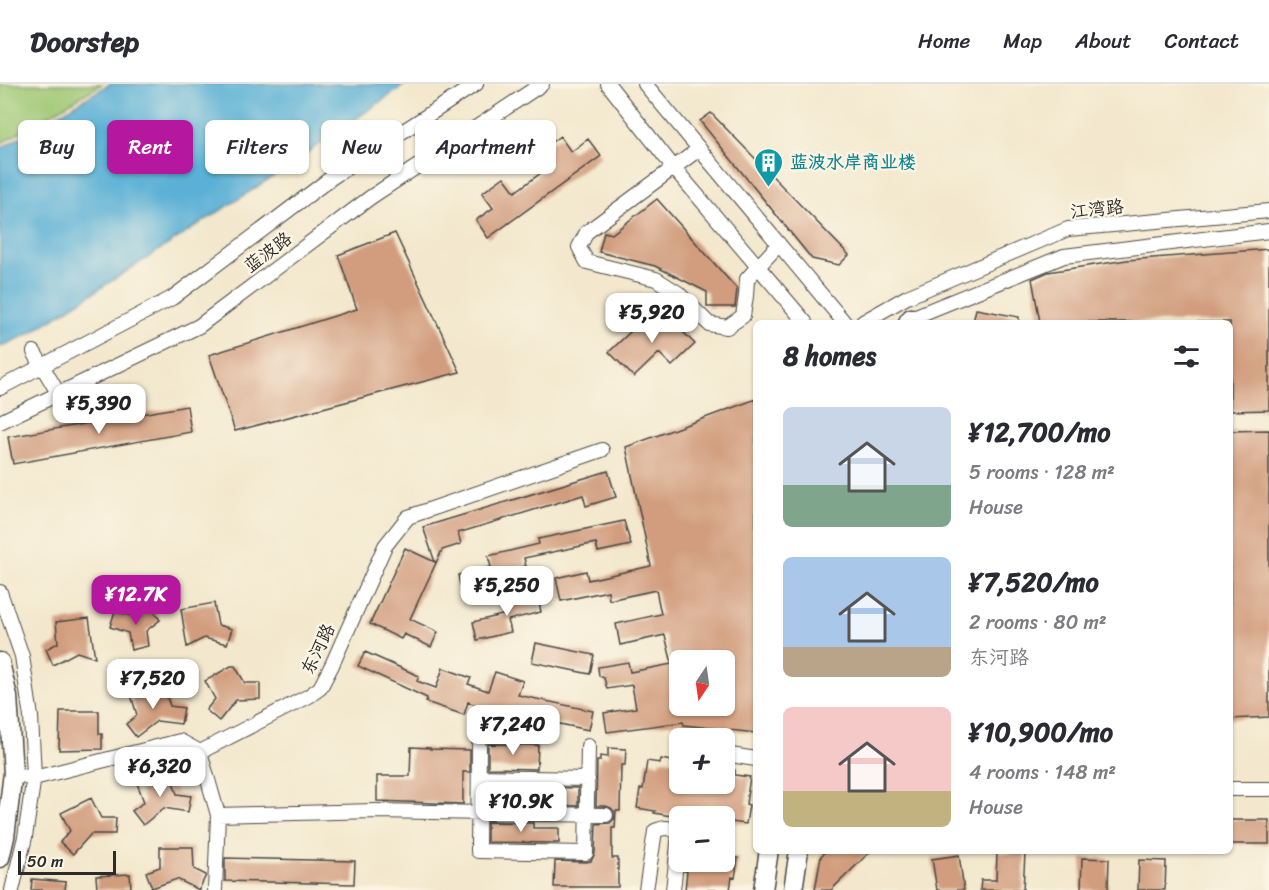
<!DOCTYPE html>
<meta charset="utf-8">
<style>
body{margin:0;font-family:Sriracha,"LXGW WenKai TC",sans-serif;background:#f2f2f3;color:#2b2b33;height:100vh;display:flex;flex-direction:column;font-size:22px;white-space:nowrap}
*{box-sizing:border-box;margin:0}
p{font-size:20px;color:#7c7c81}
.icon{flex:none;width:33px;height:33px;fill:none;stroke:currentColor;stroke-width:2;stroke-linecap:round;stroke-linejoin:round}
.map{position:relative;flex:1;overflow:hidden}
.panel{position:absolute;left:753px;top:236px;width:480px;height:534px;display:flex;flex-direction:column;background:#fff;border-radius:9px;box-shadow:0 2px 4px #0004}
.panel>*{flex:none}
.guide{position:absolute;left:18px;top:36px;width:570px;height:54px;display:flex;gap:12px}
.needle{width:39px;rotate:193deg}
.buttons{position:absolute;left:669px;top:566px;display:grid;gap:12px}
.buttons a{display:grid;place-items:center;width:66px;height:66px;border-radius:9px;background:#fff;box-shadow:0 2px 4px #0004;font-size:30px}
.scale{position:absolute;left:18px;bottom:15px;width:98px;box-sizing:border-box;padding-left:6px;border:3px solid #2b2b2b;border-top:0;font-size:16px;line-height:21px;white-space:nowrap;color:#2b2b2b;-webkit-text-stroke:4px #fcf5e5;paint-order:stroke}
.price{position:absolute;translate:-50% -51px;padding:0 14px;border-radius:12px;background:#fff;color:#222;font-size:20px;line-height:39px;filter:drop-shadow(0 2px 3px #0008)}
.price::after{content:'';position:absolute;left:50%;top:36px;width:18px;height:14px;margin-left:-9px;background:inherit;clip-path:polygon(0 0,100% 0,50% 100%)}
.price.active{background:#b5179e;color:#fff}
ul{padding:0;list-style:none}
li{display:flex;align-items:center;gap:18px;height:150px;padding:0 30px}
li span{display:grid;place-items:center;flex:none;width:168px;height:120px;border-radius:9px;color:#555}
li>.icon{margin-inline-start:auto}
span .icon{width:72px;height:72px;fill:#fffc;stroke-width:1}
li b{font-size:26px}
h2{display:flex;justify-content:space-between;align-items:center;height:72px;padding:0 30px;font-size:26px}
.tag{padding:0 21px;border-radius:9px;background:#fff;box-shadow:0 2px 4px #0004;font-size:21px;line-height:54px}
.tag.active{background:#b5179e;color:#fff}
header{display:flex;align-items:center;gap:36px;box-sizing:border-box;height:84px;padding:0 30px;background:#fff;border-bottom:2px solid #e1e1e2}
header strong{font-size:28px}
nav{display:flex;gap:33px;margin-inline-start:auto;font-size:21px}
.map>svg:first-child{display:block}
.green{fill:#9dc773;stroke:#64794f;stroke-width:1.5}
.water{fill:#5ab0d6;stroke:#426e80;stroke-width:1.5}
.building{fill:#d19d7e;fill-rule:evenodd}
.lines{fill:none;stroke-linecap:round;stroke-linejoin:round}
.minor-casing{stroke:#494743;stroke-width:16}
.major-casing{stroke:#494743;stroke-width:21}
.minor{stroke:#fff;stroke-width:14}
.major{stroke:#fff;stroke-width:18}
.labels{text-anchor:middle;stroke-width:5;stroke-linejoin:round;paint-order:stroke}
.culture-label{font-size:18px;font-weight:bold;fill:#0d838f;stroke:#fcf5e5;text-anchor:start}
.street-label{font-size:18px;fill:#2b2b2b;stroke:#fcf5e5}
</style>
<header>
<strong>Doorstep</strong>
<nav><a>Home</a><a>Map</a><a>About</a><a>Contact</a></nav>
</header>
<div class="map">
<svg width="1269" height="806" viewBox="0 0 1269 806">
<rect width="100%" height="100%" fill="#fcf5e5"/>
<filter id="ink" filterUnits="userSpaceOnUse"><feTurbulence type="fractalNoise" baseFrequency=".0167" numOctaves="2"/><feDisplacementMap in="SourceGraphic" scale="12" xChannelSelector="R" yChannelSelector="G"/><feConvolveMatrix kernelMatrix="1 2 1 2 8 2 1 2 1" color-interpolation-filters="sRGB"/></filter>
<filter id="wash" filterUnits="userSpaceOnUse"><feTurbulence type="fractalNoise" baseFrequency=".008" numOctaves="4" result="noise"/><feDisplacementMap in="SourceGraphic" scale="24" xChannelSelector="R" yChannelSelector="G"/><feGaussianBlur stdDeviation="1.35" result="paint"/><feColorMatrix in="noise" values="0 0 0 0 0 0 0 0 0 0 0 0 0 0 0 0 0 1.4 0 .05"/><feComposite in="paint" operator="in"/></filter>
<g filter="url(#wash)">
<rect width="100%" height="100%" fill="#f3e8cd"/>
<!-- green -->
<path class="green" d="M0,0H102L0,60Z"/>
<!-- water -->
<path class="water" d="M110,0H406L274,92L31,249L0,263V65Z"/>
<g id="blocks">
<!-- building -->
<path class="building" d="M711,29L849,171L839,181L812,175L700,37Z
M560,52L571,68L588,55L601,72L488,154L476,136L493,124L482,109L504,93L515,108L549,83L538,68Z
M657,115L737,205L735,223H707V208L655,182L599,168L604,148L612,150Z
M395,149L460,288L235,347L209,271L357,225L338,171Z
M1269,165V326L1230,327V238H1040L1032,195L1048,188L1127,176Z
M976,225L1019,233V238H973Z
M648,231H666L695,260L672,282L659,269L634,293L609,268Z
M756,315V649L684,641L683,638L607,648L604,629L636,624L632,601L607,605L604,594L599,592L598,583L628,578L630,588L672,580L665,551L620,561L616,540L661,530L656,506L609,516L608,507L561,517L556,494L586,487L588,496L651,482L626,363ZM680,576H724V621H680Z
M187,322L191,348L13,380L8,353Z
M1269,346V633L1230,635V347Z
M608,387L616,413L586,422L583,411L458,449L461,460L442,466L410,535L438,548L431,563L404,550L401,555L370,540L405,464L435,478L423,443Z
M624,437L631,461L598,468L596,459L524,474L526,482L493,490L495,502L462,510L458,491L491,483L488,472L539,460L538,455Z
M537,510L541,528L508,536L511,548L477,556L473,538L506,530L503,518Z
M214,519L218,541L232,545L227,560L204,554L187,563L181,525Z
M150,522L160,536L146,547L148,562L131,566L128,549L110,543L115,527L135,533Z
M89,534L95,574L77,568L53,581L46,565L58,559L56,538Z
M536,559L594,571L590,590L532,578Z
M365,568L419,592L417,597L436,604L443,584L471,594L468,600L488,607L495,588L523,597L518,611L593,627L589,646L517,631L516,635L468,618L464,631L426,618L427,614L358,582Z
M231,582H235L245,599H260V615L236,616L219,637L206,626L215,615L205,597Z
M163,601L170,622L184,624L181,640L157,637L136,653L126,640L137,631L131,611Z
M60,627H99V650H102V665L59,666Z
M488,660L538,661L537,685L488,684Z
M411,663L430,664V665L470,666V688H463V720L377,717V692H410Z
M608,664L626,665L625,681H621L620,727H616L615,744H612V774H618V803H554L555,777L586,778L591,777L595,769L596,740L610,739L614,735V727L611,724L606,722H596L597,677H600V672L608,673Z
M661,675L677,678V682L680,683V699H724V685L735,686V691L750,693L746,720L749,721L746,740L724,737V732H690L671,729V732L654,729L655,727L637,724L640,705H643L647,677L660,679Z
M170,689L177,710L191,712L188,728L164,724L143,741L132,727L144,718L137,699Z
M488,702L578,704V722L487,720Z
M91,714L101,734H116L115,750H91L73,770L60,758L70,747L61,729Z
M1230,736H1269V760H1230Z
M487,738L533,739V744H559V759L487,758Z
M160,763H193L194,785L206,791L199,806L177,795L152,804L146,788L160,783Z
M827,766H872L831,806H815L821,772Z
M997,769L1025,770L1023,806H980L981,796H996Z
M959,771L964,806H937L932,775Z
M724,772L738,774L735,794L732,793L730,806H685L687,787H684L685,777H724Z
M225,774L355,777L354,800L225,797Z
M1082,774L1109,775L1108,806H1081Z
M1139,776L1166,777L1165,806H1138Z
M130,790L131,804H123V806L97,805L96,792Z
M32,795L66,798L65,806H31Z"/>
</g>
</g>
<g filter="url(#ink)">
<use href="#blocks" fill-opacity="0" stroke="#494743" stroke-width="1.5"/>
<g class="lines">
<defs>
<path id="minor" d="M608,0L674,84L805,238
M645,0L844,238
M699,65L587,148L579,163L587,178L656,195L678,209L709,240L727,243L743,232L746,212L747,195L779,160
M911,234L1064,172L1269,147
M863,238L907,213L1068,145L1269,127
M34,268L58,309
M0,304L172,214L331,94L476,0
M0,338L199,242L371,113L542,0
M0,508L22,572L31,633L34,692L25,753L12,806
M479,662L478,767L586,769L588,662
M200,668L309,612L320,604L332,581L385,462L408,433L602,366
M200,668L218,731L215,806
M724,670L756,675
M13,691L34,694L180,657L200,668
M479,693L588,695
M1230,705H1269
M218,731L375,727L606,731
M646,806L655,747C665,743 672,742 679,751L673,806"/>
<path id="major" d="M908,238L911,234
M0,578L8,613L13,689L5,753L0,774
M763,806L769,766
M793,806L799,766"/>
</defs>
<!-- minor casing -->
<use href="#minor" class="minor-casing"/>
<!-- major casing -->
<use href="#major" class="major-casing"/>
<!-- minor -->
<use href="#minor" class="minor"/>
<!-- major -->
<use href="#major" class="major"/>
</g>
</g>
<!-- icons -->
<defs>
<symbol id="building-pin" viewBox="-11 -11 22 30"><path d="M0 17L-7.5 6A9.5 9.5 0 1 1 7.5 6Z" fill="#0f9aa8" stroke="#fcf5e5"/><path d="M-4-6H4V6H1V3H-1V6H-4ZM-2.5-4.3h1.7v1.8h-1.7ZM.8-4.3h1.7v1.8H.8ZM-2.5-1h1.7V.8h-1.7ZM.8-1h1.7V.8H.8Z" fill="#fff"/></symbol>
</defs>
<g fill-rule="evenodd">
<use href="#building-pin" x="752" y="62" width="33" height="45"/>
</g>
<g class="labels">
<!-- culture labels -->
<g class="culture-label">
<text x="790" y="84">蓝波水岸商业楼</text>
</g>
<!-- street labels -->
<g class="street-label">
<text transform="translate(1097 125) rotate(-6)" y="6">江湾路</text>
<text transform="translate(268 168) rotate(-37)" y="6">蓝波路</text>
<text transform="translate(318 565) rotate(-64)" y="6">东河路</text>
</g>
</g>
</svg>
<div class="buttons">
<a><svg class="needle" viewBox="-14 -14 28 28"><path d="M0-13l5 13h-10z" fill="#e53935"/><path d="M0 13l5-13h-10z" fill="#7c7c81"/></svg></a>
<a>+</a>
<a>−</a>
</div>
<div class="scale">50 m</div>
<b class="price" style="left:652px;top:260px">¥5,920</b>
<b class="price" style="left:99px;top:351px">¥5,390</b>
<b class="price" style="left:507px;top:533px">¥5,250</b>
<b class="price active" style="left:136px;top:542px">¥12.7K</b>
<b class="price" style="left:153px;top:626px">¥7,520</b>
<b class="price" style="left:513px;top:672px">¥7,240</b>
<b class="price" style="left:160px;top:714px">¥6,320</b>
<b class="price" style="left:521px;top:749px">¥10.9K</b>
<div class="guide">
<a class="tag">Buy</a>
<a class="tag active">Rent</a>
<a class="tag">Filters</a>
<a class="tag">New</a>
<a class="tag">Apartment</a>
</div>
<section class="panel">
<h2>8 homes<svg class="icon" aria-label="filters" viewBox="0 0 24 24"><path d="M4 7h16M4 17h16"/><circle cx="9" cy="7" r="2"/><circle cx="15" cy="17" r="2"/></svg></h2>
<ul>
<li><span style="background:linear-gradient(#c9d6e8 65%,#7fa58c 0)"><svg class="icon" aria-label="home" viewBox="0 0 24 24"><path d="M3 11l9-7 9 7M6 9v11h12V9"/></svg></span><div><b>¥12,700/mo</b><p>5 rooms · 128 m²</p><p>House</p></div></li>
<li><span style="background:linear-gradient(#a9c7e8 75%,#b9a48a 0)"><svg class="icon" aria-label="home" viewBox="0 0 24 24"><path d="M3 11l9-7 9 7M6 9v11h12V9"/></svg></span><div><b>¥7,520/mo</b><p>2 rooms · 80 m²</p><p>东河路</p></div></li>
<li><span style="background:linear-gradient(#f6c9c9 70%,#c2b280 0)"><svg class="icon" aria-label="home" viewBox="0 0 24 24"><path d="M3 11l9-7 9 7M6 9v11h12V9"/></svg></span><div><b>¥10,900/mo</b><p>4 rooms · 148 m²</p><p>House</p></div></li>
</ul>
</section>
</div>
